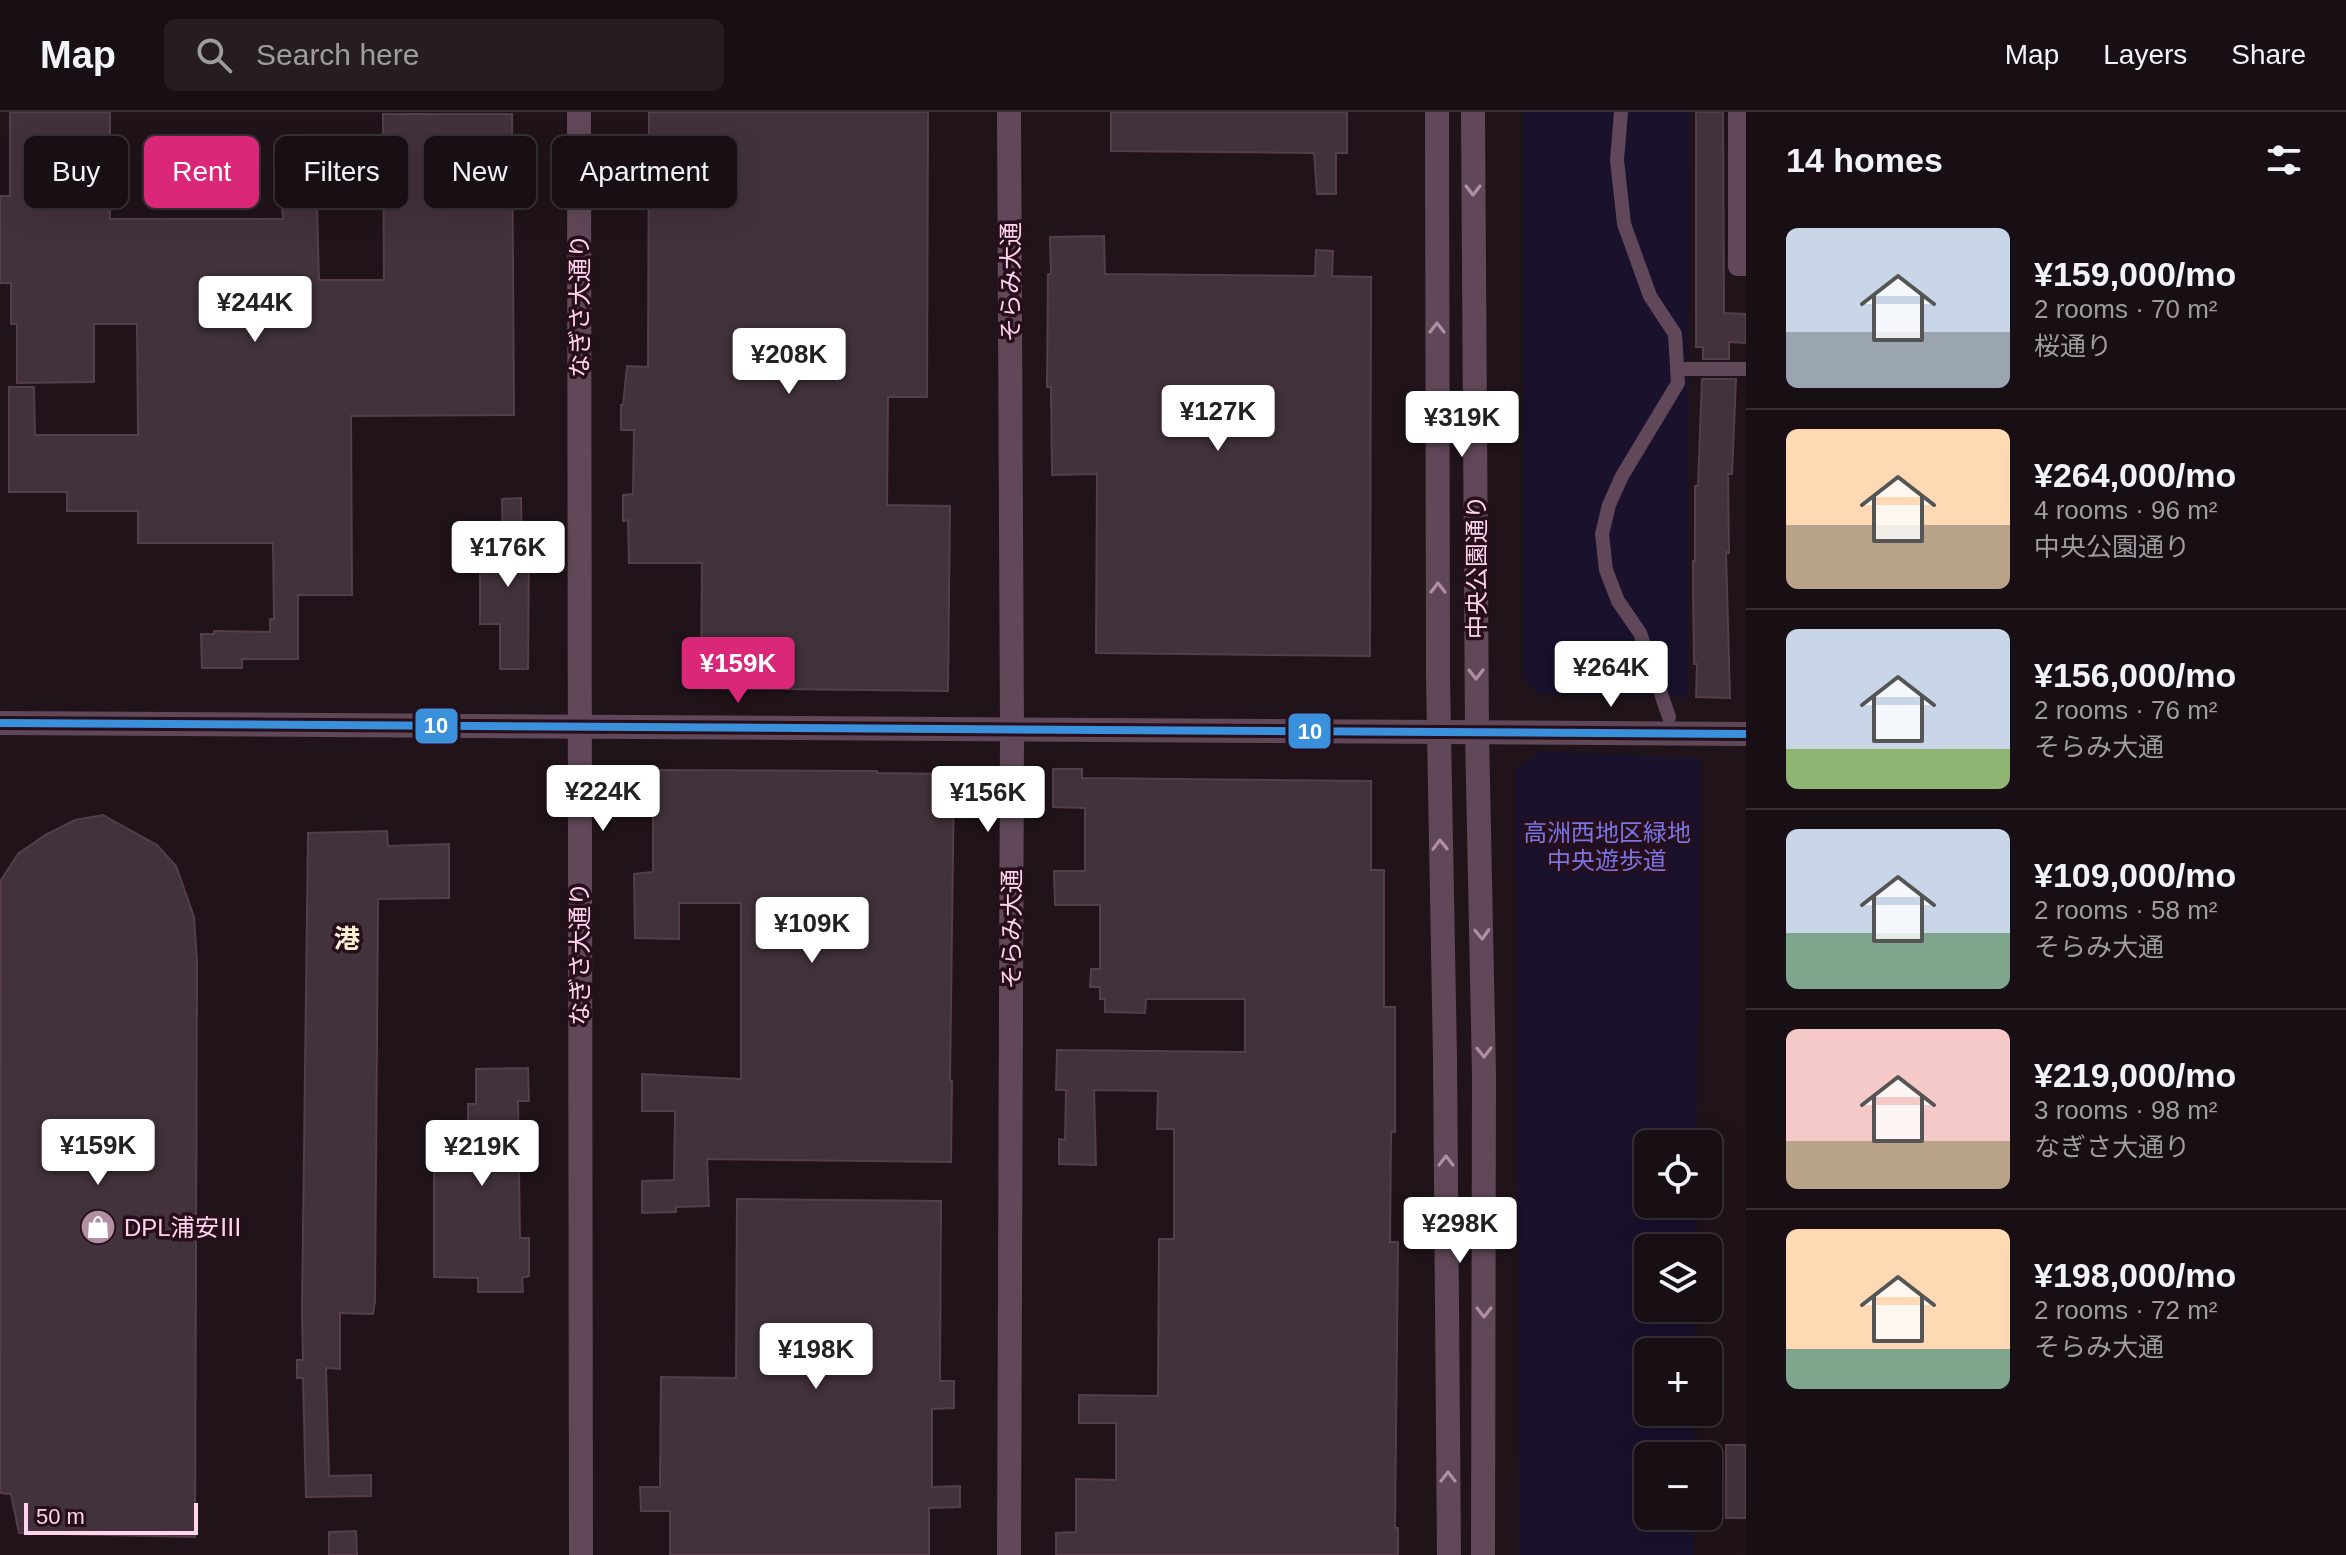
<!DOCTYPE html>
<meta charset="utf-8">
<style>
:root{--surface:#180f14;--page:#251d22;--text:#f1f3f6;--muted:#9f9ca0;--line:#362f34;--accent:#db2777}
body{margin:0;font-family:Helvetica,"Noto Sans JP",sans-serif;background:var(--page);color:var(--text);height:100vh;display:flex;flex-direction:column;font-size:30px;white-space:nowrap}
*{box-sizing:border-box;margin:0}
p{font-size:26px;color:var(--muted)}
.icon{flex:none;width:44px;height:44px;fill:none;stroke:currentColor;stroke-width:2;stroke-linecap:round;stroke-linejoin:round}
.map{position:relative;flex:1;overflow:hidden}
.panel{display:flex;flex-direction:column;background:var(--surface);width:600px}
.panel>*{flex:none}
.banner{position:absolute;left:24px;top:24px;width:760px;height:72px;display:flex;gap:16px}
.fabs{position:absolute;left:1634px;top:1018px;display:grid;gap:16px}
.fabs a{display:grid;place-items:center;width:88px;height:88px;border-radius:12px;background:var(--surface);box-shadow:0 8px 32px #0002,0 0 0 2px var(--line);font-size:40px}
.scale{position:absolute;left:24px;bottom:20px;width:174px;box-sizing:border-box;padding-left:8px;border:4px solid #ffd3ed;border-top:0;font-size:22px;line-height:28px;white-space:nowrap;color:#ffd3ed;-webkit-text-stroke:6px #260e1b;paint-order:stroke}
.price{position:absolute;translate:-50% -68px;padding:0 18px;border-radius:8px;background:#fff;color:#222;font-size:26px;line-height:52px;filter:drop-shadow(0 2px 4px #0008)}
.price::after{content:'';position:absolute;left:50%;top:48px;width:24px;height:18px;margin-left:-12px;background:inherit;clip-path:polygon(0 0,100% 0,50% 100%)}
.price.active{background:var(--accent);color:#fff}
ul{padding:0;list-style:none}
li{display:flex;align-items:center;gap:24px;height:200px;padding:0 40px}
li+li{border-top:2px solid var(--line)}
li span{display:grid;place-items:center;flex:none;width:224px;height:160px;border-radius:12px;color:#555}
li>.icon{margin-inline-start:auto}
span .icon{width:96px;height:96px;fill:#fffc;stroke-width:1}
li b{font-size:34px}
h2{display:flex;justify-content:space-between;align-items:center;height:96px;padding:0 40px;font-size:34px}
.chip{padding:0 28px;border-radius:12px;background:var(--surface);box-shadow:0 8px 32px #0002,0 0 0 2px var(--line);font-size:28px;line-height:72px}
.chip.active{background:var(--accent);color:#fff}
header{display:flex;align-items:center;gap:48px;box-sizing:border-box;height:112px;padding:0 40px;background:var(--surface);border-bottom:2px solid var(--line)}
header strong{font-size:38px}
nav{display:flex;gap:44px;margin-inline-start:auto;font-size:28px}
.search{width:560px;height:72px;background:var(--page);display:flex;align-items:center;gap:20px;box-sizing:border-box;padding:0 28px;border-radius:12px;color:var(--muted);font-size:30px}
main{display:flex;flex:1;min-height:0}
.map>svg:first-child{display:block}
.green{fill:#1a112d}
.building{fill:#42323b;stroke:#543e4a;stroke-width:2}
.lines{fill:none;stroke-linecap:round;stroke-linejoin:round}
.pedestrian{stroke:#614859;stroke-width:14}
.minor{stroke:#614859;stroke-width:18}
.tertiary{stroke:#614859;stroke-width:24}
.bus-1-casing{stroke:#260e1b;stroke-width:14}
.bus-1{stroke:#3a90db;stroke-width:8}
.oneway{stroke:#b08ea3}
.labels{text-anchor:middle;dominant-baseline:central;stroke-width:7;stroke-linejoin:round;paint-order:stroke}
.street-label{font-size:24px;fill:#ffd3ed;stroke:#260e1b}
.park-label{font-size:24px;fill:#7974e7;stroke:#260e1b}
.poi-label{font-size:24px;fill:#ffd3ed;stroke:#260e1b;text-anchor:start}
.neighbourhood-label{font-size:26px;font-weight:bold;fill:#fff1d5;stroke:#260e1b}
.line-badge{stroke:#260e1b;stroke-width:3}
.badge-label{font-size:22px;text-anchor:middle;font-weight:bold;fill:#fff}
</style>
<header>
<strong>Map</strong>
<div class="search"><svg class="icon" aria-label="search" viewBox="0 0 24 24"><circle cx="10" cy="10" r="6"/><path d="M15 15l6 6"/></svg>Search here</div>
<nav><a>Map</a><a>Layers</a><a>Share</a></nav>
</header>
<main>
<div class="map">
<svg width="1746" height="1443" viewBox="0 0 1746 1443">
<rect width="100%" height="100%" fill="#20141a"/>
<g class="green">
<polygon points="1523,0 1689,0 1688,585 1539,582 1523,567"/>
<polygon points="1540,639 1700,646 1697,1032 1648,1032 1648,1092 1697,1092 1696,1136 1648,1136 1648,1196 1696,1196 1696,1240 1648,1240 1648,1300 1695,1300 1695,1344 1648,1344 1648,1404 1694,1404 1694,1443 1520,1443 1516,658"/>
</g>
<g class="building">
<polygon points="10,0 110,0 110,107 283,107 282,94 317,95 319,168 384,168 383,2 512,2 514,303 351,304 352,483 298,483 298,547 242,547 242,556 202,556 201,522 214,522 214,519 270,520 270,507 274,507 273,431 138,431 138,399 67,399 67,380 9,380 9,275 34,275 35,323 138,323 137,212 94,212 94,270 17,271 17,212 11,212 11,171 0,171 0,84 10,84"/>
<polygon points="649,0 928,0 927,285 888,285 887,393 950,394 948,579 701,576 702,451 629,451 628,408 623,409 623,383 633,382 634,318 621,318 621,293 623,293 627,254 648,255"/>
<polygon points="1111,0 1347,0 1347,41 1336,41 1336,82 1317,82 1314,41 1111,39"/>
<polygon points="1696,0 1723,0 1724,201 1746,202 1746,231 1729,230 1729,247 1703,247 1703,235 1696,235"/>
<polygon points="1104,124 1105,162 1315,164 1316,138 1333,139 1332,164 1371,165 1370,544 1096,541 1097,362 1052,363 1051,275 1047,275 1048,162 1051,162 1050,125"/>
<polygon points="1702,267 1736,267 1732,362 1728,362 1729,441 1726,440 1730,586 1696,585 1697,552 1694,552 1693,477 1693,449 1695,449 1695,374 1698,374"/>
<polygon points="521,386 522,435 529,435 528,557 500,557 500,512 480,512 480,436 503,435 502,387"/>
<polygon points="1053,657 1082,657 1082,666 1371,669 1371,758 1384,758 1384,895 1395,895 1395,1020 1391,1020 1390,1130 1398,1130 1395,1416 1398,1416 1398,1443 1056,1443 1056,1421 1076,1420 1076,1367 1116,1368 1116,1311 1079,1311 1079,1283 1158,1284 1159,1127 1174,1127 1174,1017 1157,1017 1158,979 1094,978 1096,1053 1059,1052 1059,1027 1065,1028 1066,978 1056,978 1057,938 1245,940 1245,887 1146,887 1145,901 1105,900 1105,887 1100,887 1100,875 1090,875 1091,857 1100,857 1100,793 1055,793 1054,759 1085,759 1085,696 1053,695"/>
<polygon points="653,658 877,659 877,661 954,662 950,969 952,969 951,1050 707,1047 709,1094 676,1095 676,1100 642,1101 642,1069 674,1068 675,999 642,999 642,962 741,967 741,791 679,791 679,827 635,826 634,762 653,760"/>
<polygon points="103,703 157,733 176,754 194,805 197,849 195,1425 19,1421 11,1382 0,1381 1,768 18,742 45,723 75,708"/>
<polygon points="387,719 388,734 449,732 449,786 378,787 375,1189 373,1202 340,1201 340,1257 326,1256 329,1364 371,1363 371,1384 306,1385 303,1266 297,1266 297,1248 303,1248 302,1200 308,721"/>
<polygon points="528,956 529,989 518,989 520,1126 529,1126 529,1164 522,1166 523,1180 478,1180 478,1166 434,1165 434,1014 468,1011 468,992 476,992 476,957"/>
<polygon points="737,1087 941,1089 940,1269 954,1269 954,1296 932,1297 932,1375 960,1374 960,1395 929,1396 929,1443 670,1443 670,1399 641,1399 640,1375 660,1375 661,1265 736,1266"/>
<rect x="1726" y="1333" width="20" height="73"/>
<polygon points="356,1419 357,1443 329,1443 329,1420"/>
</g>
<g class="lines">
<g class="pedestrian">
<polyline points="1621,0 1617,48 1624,112 1650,184 1675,222 1678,271 1622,364 1609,393 1602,422 1606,458 1618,489 1640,521 1669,605"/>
<polyline points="1677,257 1746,257"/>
</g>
<polyline class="minor" points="1737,0 1737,155 1746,155"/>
<g class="tertiary">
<polyline points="579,0 581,1443"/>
<polyline points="1437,0 1438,565 1445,946 1449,1443"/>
<polyline points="1473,0 1477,621 1484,962 1483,1443"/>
<polyline points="0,611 1746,622"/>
<polyline points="1009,1443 1012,619 1009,0"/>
</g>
<defs>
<polyline id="bus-1" points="0,611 1746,622"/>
</defs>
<use href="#bus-1" class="bus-1-casing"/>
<use href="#bus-1" class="bus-1"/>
</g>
<defs><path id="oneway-chevron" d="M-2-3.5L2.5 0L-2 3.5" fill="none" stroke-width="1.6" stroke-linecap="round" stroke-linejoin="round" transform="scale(2)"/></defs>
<g class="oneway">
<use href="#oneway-chevron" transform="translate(1473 78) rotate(90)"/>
<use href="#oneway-chevron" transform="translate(1437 216) rotate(-90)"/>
<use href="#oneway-chevron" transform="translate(1438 476) rotate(-90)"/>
<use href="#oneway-chevron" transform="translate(1476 562) rotate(90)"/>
<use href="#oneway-chevron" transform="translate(1440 733) rotate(-91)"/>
<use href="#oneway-chevron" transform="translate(1482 822) rotate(88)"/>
<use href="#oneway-chevron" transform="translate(1484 940) rotate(89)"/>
<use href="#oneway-chevron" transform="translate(1446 1049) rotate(-90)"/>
<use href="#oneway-chevron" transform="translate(1484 1200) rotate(90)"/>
<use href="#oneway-chevron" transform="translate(1448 1365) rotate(-90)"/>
</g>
<defs>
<symbol id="shop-disc" viewBox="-11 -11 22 22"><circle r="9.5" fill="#b190a3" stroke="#260e1b"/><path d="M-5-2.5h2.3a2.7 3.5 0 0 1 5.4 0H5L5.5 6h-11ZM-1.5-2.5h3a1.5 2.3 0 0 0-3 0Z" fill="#fff"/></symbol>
</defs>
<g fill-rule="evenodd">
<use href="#shop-disc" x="78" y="1095" width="40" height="40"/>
</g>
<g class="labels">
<g class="street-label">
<text transform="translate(1010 170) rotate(-90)">そらみ大通</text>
<text transform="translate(579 194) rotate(-90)">なぎさ大通り</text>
<text transform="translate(1476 455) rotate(-90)">中央公園通り</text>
<text transform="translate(1011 817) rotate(-90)">そらみ大通</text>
<text transform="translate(579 842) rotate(-90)">なぎさ大通り</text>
</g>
<g class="park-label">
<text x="1607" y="720">高洲西地区緑地<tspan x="1607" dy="28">中央遊歩道</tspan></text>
</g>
<g class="poi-label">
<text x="124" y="1115">DPL浦安Ⅲ</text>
</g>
<g class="neighbourhood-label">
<text x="347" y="827">港</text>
</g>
</g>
<g class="line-badge">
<rect x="414" y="595" width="45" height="38" rx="8" fill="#3a90db"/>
<rect x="1287" y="600" width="45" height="38" rx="8" fill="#3a90db"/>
</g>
<g class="badge-label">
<text x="436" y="621">10</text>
<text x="1310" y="627">10</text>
</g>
</svg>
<div class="fabs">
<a><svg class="icon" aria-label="locate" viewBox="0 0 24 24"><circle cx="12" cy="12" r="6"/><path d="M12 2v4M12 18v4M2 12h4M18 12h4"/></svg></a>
<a><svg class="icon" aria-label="layers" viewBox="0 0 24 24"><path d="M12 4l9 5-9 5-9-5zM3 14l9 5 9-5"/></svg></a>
<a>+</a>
<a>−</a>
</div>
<div class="scale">50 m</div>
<b class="price" style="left:255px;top:232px">¥244K</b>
<b class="price" style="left:789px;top:284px">¥208K</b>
<b class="price" style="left:1218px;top:341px">¥127K</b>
<b class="price" style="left:1462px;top:347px">¥319K</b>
<b class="price" style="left:508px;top:477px">¥176K</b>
<b class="price active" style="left:738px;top:593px">¥159K</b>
<b class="price" style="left:1611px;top:597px">¥264K</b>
<b class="price" style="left:603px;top:721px">¥224K</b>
<b class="price" style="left:988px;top:722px">¥156K</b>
<b class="price" style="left:812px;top:853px">¥109K</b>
<b class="price" style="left:98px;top:1075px">¥159K</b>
<b class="price" style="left:482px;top:1076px">¥219K</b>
<b class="price" style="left:1460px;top:1153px">¥298K</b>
<b class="price" style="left:816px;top:1279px">¥198K</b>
<div class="banner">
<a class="chip">Buy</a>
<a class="chip active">Rent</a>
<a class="chip">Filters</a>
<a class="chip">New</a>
<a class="chip">Apartment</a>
</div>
</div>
<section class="panel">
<h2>14 homes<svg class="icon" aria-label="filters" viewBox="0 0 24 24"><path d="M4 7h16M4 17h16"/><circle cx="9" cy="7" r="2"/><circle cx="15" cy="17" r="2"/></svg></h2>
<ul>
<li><span style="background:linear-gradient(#c9d6e8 65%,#9aa5b1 0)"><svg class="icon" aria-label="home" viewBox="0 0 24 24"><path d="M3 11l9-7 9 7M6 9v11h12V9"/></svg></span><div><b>¥159,000/mo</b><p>2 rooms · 70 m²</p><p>桜通り</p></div></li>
<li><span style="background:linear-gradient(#ffd9b3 60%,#b9a48a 0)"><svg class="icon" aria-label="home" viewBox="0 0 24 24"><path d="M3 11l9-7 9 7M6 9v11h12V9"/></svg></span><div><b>¥264,000/mo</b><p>4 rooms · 96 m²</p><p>中央公園通り</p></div></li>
<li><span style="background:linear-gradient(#c9d6e8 75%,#8fb573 0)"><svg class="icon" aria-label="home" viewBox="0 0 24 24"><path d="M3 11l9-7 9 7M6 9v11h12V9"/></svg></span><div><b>¥156,000/mo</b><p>2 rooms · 76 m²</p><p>そらみ大通</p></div></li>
<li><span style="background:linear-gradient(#c9d6e8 65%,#7fa58c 0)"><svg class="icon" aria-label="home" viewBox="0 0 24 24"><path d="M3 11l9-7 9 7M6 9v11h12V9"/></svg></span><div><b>¥109,000/mo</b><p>2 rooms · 58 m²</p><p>そらみ大通</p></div></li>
<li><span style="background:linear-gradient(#f6c9c9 70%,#b9a48a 0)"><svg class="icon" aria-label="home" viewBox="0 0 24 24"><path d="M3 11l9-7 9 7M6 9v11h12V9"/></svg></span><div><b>¥219,000/mo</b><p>3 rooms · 98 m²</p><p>なぎさ大通り</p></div></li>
<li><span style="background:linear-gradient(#ffd9b3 75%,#7fa58c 0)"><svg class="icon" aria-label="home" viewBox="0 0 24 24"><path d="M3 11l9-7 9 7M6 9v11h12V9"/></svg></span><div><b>¥198,000/mo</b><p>2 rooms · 72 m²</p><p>そらみ大通</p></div></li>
</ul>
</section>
</main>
